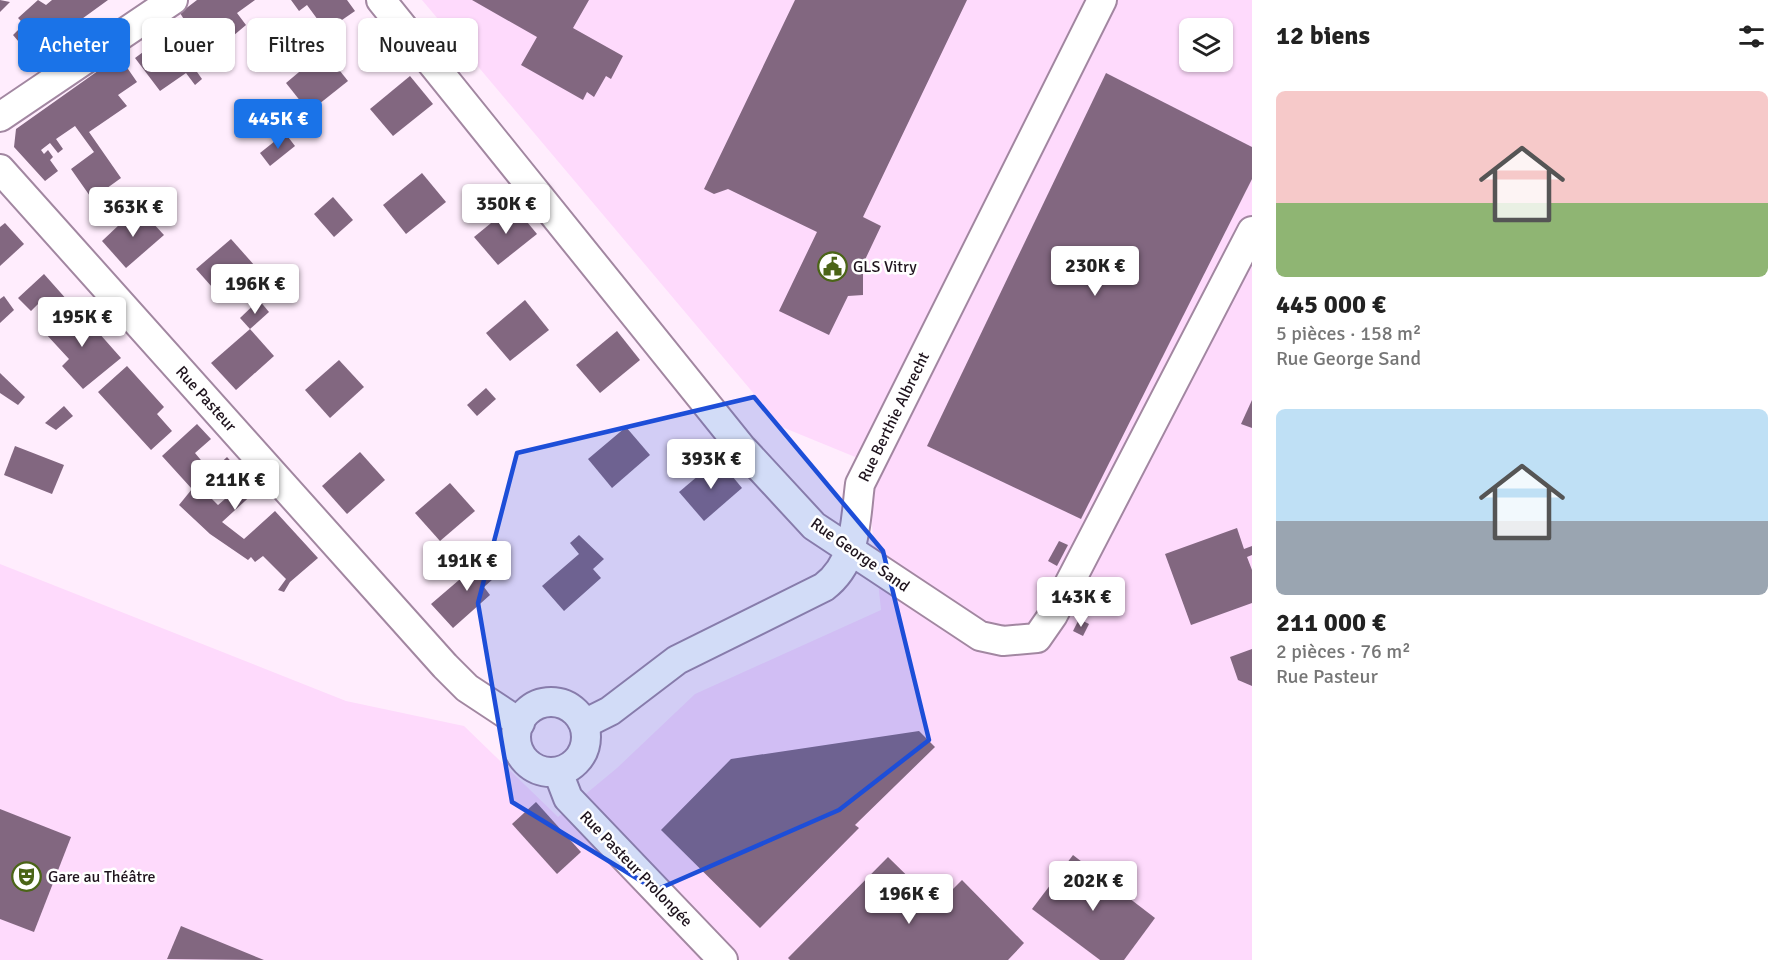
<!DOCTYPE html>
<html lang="fr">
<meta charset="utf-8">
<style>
:root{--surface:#fff;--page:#f6f6f6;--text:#222;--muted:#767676;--accent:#1a73e8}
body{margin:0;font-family:Signika,sans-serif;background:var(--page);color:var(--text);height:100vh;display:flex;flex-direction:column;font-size:22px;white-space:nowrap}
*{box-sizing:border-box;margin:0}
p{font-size:20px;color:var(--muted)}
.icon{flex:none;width:33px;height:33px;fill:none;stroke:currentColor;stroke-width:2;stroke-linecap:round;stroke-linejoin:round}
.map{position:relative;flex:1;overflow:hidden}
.details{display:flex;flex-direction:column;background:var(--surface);width:540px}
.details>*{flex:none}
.guide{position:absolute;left:18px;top:18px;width:570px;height:54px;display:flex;gap:12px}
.controls{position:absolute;left:1179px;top:18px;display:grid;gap:12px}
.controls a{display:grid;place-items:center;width:54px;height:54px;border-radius:9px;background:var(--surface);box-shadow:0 2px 4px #0004;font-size:30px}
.price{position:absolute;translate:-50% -51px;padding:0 14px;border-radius:6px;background:#fff;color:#222;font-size:20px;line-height:39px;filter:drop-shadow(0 2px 3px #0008)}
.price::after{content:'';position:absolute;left:50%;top:36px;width:18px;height:14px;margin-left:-9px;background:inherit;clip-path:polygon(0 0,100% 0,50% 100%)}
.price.active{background:var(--accent);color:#fff}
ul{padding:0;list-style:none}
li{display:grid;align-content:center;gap:12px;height:318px;padding:0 24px}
li span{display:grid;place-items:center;height:186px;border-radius:9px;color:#555}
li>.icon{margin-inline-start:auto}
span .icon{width:108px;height:108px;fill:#fffc;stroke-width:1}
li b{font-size:26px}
h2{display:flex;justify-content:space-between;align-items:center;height:72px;padding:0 24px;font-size:26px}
.tag{padding:0 21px;border-radius:9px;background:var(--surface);box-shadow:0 2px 4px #0004;font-size:21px;line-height:54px}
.tag.active{background:var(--accent);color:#fff}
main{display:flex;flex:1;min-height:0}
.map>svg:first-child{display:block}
.built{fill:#fedafc;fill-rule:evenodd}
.building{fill:#826780}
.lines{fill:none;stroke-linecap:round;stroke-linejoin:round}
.minor-casing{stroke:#a287a1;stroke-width:32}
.minor{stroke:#fff;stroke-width:28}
.marked{fill:#1d4ed8;fill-opacity:0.2;stroke:#1d4ed8;stroke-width:4.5;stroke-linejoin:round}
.labels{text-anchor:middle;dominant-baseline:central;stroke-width:5;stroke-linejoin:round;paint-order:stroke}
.poi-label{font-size:16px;fill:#1f141e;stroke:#fff;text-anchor:start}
.street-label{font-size:16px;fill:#1f141e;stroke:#fff}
</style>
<main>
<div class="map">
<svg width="1252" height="960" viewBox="0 0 1252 960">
<rect width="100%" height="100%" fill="#ffedfd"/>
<path class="built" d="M422,0H1252V960H0V564L346,701L464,726L558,817L617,768L695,694L881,610L865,461L782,427ZM1190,28H1222V62H1190Z"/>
<g class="building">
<polygon points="0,0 10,2 0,12"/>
<polygon points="38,0 46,5 52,0 108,0 68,29 64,25 30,55 13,35 24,24 18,18"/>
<polygon points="197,0 255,0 237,13 246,25 201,63 196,58 190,62 202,79 195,85 186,73 160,91 135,58 185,21 180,13"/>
<polygon points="291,0 347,0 355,11 326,31 307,5 299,11"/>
<polygon points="472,0 589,0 573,28 623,56 611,79 606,76 594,97 587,92 583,100 521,65 537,37"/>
<polygon points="795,0 967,0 863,217 881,226 863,264 863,295 848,296 829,335 779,311 817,232 728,189 714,194 704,189"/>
<polygon points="324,51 348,81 309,112 286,83"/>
<polygon points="119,56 137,82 118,95 127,106 89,132 121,178 92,199 71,169 94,152 75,126 56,139 63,149 58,153 50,143 41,150 44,154 48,150 53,157 50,160 58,171 45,181 14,147 16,129"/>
<polygon points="1106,73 1252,147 1252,179 1081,519 927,446"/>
<polygon points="410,76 433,104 393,136 370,109"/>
<polygon points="285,133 295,146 270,166 260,153"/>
<polygon points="422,173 446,202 406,234 383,205"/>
<polygon points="333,197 353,220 334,237 314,214"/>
<polygon points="513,205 537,234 498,265 474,237"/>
<polygon points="138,207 164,235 126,268 102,241"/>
<polygon points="5,223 24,244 0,266 0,227"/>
<polygon points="231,239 255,266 220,296 196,269"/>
<polygon points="44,274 68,301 53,314 41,301 31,311 18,298"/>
<polygon points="4,296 14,310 0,323 0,299"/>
<polygon points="259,300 269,312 250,329 240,318"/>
<polygon points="525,300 549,330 510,361 486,333"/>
<polygon points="75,306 121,358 83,389 62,366 69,359 45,333"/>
<polygon points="250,329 274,356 236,390 211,363"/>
<polygon points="617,331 640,360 600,393 576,365"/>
<polygon points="339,360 364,387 330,418 305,390"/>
<polygon points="127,366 164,407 157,414 172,431 151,450 98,392"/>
<polygon points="0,373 25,397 18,405 0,393"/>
<polygon points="486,388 496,399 477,416 467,405"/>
<polygon points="1252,400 1252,428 1241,424"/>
<polygon points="64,406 73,416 56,430 45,423"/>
<polygon points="197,424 211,439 195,453 211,472 227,457 237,468 208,495 218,505 247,480 257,490 222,522 244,539 275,511 318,558 290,582 284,592 278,590 286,579 263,556 255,562 251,557 248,560 210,534 179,505 192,489 162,456"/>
<polygon points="626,427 650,455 612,488 588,459"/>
<polygon points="15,446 64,465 52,494 4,475"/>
<polygon points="360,452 385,480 347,514 322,486"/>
<polygon points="718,459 742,488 704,521 679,492"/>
<polygon points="450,483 475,511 440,541 415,513"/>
<polygon points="1237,528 1244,549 1252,546 1252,555 1247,557 1252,570 1252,603 1191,625 1165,554"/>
<polygon points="579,535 604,559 593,569 601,578 564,611 542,586 579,554 570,543"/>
<polygon points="1059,541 1068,545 1057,566 1048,561"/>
<polygon points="486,553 502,571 484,587 490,595 453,628 431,604 480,562 478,560"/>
<polygon points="1079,619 1089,624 1083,636 1073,631"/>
<polygon points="1252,649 1252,686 1238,680 1230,657"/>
<polygon points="919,731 935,747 855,825 859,828 760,928 661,830 731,759"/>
<polygon points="536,802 581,852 557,874 512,824"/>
<polygon points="0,809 71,837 34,932 0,919"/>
<polygon points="1073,855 1155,918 1124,960 1100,960 1032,909"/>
<polygon points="888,857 937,905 962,880 1024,943 1008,960 790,960 788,958"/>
<polygon points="181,926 264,960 167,959"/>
</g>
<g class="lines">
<defs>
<g id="minor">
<polyline points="381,0 741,447 814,526 980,636 1003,641 1037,638 1053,615 1252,231"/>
<polyline points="0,117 173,0"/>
<polyline points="0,169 445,666 467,688 520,723"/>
<circle cx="551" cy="737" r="35"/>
<path d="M584,724L610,711L677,660L824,587C857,562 855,522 860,484L1102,0"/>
<polyline points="558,772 568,798 723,960"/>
</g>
</defs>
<use href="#minor" class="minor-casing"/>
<use href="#minor" class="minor"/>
</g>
<path class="marked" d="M754,397L883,551L929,740L839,810L656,890L512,802L478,603L517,453Z"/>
<defs>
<symbol id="civic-ring" viewBox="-11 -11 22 22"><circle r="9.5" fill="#fff" stroke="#4b6517" stroke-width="1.5"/><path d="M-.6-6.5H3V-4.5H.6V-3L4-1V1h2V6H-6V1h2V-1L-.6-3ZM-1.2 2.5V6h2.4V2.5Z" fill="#4b6517"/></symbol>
<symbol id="theatre-ring" viewBox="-11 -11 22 22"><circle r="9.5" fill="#fff" stroke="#4b6517" stroke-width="1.5"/><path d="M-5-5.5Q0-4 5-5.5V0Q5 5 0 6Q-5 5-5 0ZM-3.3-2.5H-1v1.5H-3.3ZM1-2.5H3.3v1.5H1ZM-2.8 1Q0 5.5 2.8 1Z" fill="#4b6517"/></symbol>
</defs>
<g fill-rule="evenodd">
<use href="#civic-ring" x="816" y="250" width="33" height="33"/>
<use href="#theatre-ring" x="10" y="860" width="33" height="33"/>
</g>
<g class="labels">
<g class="poi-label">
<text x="853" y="267">GLS Vitry</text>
<text x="48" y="877">Gare au Théâtre</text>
</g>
<g class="street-label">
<text transform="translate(206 399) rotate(48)">Rue Pasteur</text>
<text transform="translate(894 417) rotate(-64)">Rue Berthie Albrecht</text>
<text transform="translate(860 555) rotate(35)">Rue George Sand</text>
<text transform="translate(636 869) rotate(46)">Rue Pasteur Prolongée</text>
</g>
</g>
</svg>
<div class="controls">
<a><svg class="icon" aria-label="layers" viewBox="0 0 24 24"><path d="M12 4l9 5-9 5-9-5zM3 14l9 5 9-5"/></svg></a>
</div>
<b class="price active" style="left:278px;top:150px">445K €</b>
<b class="price" style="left:506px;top:235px">350K €</b>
<b class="price" style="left:133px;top:238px">363K €</b>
<b class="price" style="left:1095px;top:297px">230K €</b>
<b class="price" style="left:255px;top:315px">196K €</b>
<b class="price" style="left:82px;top:348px">195K €</b>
<b class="price" style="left:711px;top:490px">393K €</b>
<b class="price" style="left:235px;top:511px">211K €</b>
<b class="price" style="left:467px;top:592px">191K €</b>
<b class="price" style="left:1081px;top:628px">143K €</b>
<b class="price" style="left:1093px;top:912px">202K €</b>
<b class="price" style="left:909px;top:925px">196K €</b>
<div class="guide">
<a class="tag active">Acheter</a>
<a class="tag">Louer</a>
<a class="tag">Filtres</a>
<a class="tag">Nouveau</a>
</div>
</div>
<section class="details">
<h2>12 biens<svg class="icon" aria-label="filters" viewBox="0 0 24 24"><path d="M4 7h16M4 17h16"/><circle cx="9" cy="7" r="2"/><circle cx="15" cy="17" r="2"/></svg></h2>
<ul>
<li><span style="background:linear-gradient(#f6c9c9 60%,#8fb573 0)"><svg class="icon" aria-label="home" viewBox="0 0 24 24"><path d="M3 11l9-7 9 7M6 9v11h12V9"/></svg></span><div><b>445 000 €</b><p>5 pièces · 158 m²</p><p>Rue George Sand</p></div></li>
<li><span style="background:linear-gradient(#bfe0f5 60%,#9aa5b1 0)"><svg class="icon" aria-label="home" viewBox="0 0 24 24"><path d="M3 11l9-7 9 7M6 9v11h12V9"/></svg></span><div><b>211 000 €</b><p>2 pièces · 76 m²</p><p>Rue Pasteur</p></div></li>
</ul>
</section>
</main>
